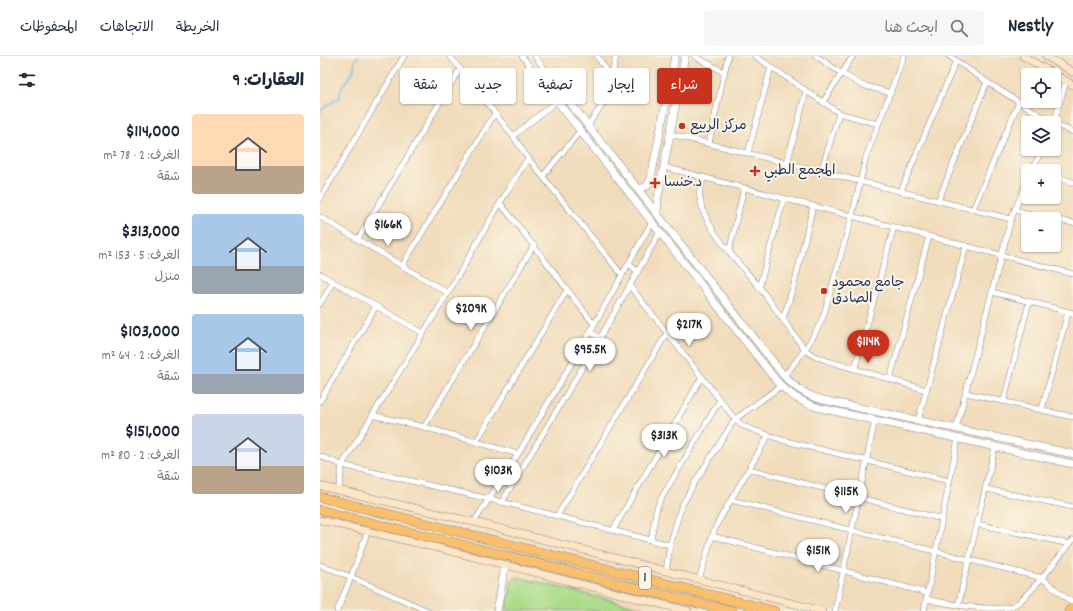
<!DOCTYPE html>
<html lang="ar">
<meta charset="utf-8">
<style>
:root{--surface:#fff;--page:#f6f6f7;--text:#1f2937;--muted:#747a83;--line:#e0e1e3;--accent:#c8321e}
body{margin:0;font-family:Dekko,"Playpen Sans Arabic",sans-serif;background:var(--page);color:var(--text);direction:rtl;height:100vh;display:flex;flex-direction:column;font-size:15px;white-space:nowrap}
*{box-sizing:border-box;margin:0}
p{font-size:13px;color:var(--muted)}
.icon{flex:none;width:22px;height:22px;fill:none;stroke:currentColor;stroke-width:2;stroke-linecap:round;stroke-linejoin:round}
.map{position:relative;flex:1;overflow:hidden;direction:ltr}
.sheet{display:flex;flex-direction:column;background:var(--surface);width:320px}
.sheet>*{flex:none}
.guide{position:absolute;left:12px;top:12px;width:380px;height:36px;direction:rtl;display:flex;gap:8px}
.tools{position:absolute;left:701px;top:12px;display:grid;gap:8px}
.tools a{display:grid;place-items:center;width:40px;height:40px;border-radius:4px;background:var(--surface);box-shadow:0 1px 3px #0004;font-size:20px}
.price{position:absolute;translate:-50% -34px;padding:0 9px;border-radius:14px;background:#fff;color:#222;font-size:13px;line-height:26px;filter:drop-shadow(0 1px 2px #0008)}
.price::after{content:'';position:absolute;left:50%;top:24px;width:12px;height:9px;margin-left:-6px;background:inherit;clip-path:polygon(0 0,100% 0,50% 100%)}
.price.on{background:var(--accent);color:#fff}
ul{padding:0;list-style:none}
li{display:flex;align-items:center;gap:12px;height:100px;padding:0 16px}
li span{display:grid;place-items:center;flex:none;width:112px;height:80px;border-radius:4px;color:#555}
li>.icon{margin-inline-start:auto}
span .icon{width:48px;height:48px;fill:#fffc;stroke-width:1}
li b{font-size:17px}
h2{display:flex;justify-content:space-between;align-items:center;height:48px;padding:0 16px;font-size:17px}
.pill{padding:0 14px;border-radius:4px;background:var(--surface);box-shadow:0 1px 3px #0004;font-size:14px;line-height:36px}
.pill.on{background:var(--accent);color:#fff}
header{display:flex;align-items:center;gap:24px;box-sizing:border-box;height:56px;padding:0 20px;background:var(--surface);border-bottom:1px solid var(--line)}
header strong{font-size:19px}
nav{display:flex;gap:22px;margin-inline-start:auto;font-size:14px}
.search{width:280px;height:36px;background:var(--page);display:flex;align-items:center;gap:10px;box-sizing:border-box;padding:0 14px;border-radius:4px;color:var(--muted);font-size:15px}
main{display:flex;flex:1;min-height:0}
.map>svg:first-child{display:block}
.green{fill:#abdc8a;stroke:#638674}
.lines{fill:none;stroke-linecap:round;stroke-linejoin:round}
.stream{stroke:#64b3de;stroke-width:1.5}
.minor-casing{stroke:#86868c;stroke-width:6}
.tertiary-casing{stroke:#86868c;stroke-width:8}
.secondary-casing{stroke:#86868c;stroke-width:8}
.trunk-casing{stroke:#86868c;stroke-width:10}
.minor{stroke:#fff;stroke-width:5}
.tertiary{stroke:#fff;stroke-width:7}
.secondary{stroke:#fde5c5;stroke-width:7}
.trunk{stroke:#f9bf6d;stroke-width:9}
.poi-dot{fill:#c8321e;stroke:#fcf5e5;stroke-width:1.5}
.labels{text-anchor:middle;dominant-baseline:central;stroke-width:4;stroke-linejoin:round;paint-order:stroke}
.shield{fill:#fcf5e5;stroke:#5e6a86;stroke-width:1}
.shield-label{font-size:13px;font-weight:bold;fill:#1b2f5e}
.poi-label{font-size:14px;fill:#1b2f5e;stroke:#fcf5e5;text-anchor:start}
</style>
<header>
<strong>Nestly</strong>
<div class="search"><svg class="icon" aria-label="search" viewBox="0 0 24 24"><circle cx="10" cy="10" r="6"/><path d="M15 15l6 6"/></svg>ابحث هنا</div>
<nav><a>الخريطة</a><a>الاتجاهات</a><a>المحفوظات</a></nav>
</header>
<main>
<div class="map">
<svg width="753" height="555" viewBox="0 0 753 555">
<rect width="100%" height="100%" fill="#fcf5e5"/>
<filter id="ink" filterUnits="userSpaceOnUse"><feTurbulence type="fractalNoise" baseFrequency=".025" numOctaves="2"/><feDisplacementMap in="SourceGraphic" scale="8" xChannelSelector="R" yChannelSelector="G"/><feConvolveMatrix kernelMatrix="1 2 1 2 8 2 1 2 1" color-interpolation-filters="sRGB"/></filter>
<filter id="wash" filterUnits="userSpaceOnUse"><feTurbulence type="fractalNoise" baseFrequency=".012" numOctaves="4" result="noise"/><feDisplacementMap in="SourceGraphic" scale="16" xChannelSelector="R" yChannelSelector="G"/><feGaussianBlur stdDeviation="0.9" result="paint"/><feColorMatrix in="noise" values="0 0 0 0 0 0 0 0 0 0 0 0 0 0 0 0 0 1.4 0 .05"/><feComposite in="paint" operator="in"/></filter>
<g filter="url(#wash)">
<rect width="100%" height="100%" fill="#f0dcbb"/>
<polygon class="green" points="197,521 335,555 186,555 192,525"/>
<g class="lines">
<path class="stream" d="M0,56C6,49 13,46 20,41L21,32L33,16L35,4L39,0"/>
</g>
</g>
<g filter="url(#ink)">
<g class="lines">
<defs>
<g id="minor">
<polyline points="130,0 193,80 208,102 302,219"/>
<polyline points="215,0 244,39"/>
<polyline points="277,0 291,21"/>
<polyline points="374,0 404,16"/>
<polyline points="435,0 519,57 558,68"/>
<polyline points="496,0 521,17 542,29 571,37"/>
<polyline points="629,0 667,26 733,67"/>
<polyline points="503,46 533,0"/>
<polyline points="734,67 746,25"/>
<polyline points="734,68 753,76"/>
<polyline points="268,69 283,48 289,34 296,0"/>
<polyline points="350,78 691,163"/>
<polyline points="193,80 237,45 202,0"/>
<polyline points="389,87 408,0"/>
<polyline points="428,97 451,11"/>
<polyline points="467,107 486,36"/>
<polyline points="344,111 753,218"/>
<polyline points="712,115 722,93"/>
<polyline points="501,116 519,57"/>
<polyline points="223,120 261,74"/>
<polyline points="734,120 753,126"/>
<path d="M384,121C379,134 378,137 382,151C389,177 422,210 440,232C455,252 470,273 485,294L494,300L508,305L606,334"/>
<polyline points="581,135 636,5"/>
<polyline points="0,143 84,0"/>
<polyline points="618,145 667,26"/>
<path d="M180,147C212,186 242,228 274,268"/>
<polyline points="653,153 699,46"/>
<polyline points="694,154 734,163"/>
<polyline points="0,161 128,237"/>
<polyline points="734,163 753,167"/>
<polyline points="38,183 140,13"/>
<polyline points="409,196 424,132"/>
<polyline points="309,208 318,216"/>
<polyline points="82,210 175,57"/>
<polyline points="0,218 103,277"/>
<polyline points="310,230 415,363 423,370 462,384 629,425"/>
<polyline points="439,232 464,142"/>
<polyline points="672,236 753,257"/>
<polyline points="0,248 13,226"/>
<polyline points="463,263 475,225 493,150"/>
<polyline points="270,276 280,282"/>
<polyline points="535,312 574,171"/>
<path d="M464,320C480,301 495,282 504,258L532,160L546,101L584,0"/>
<polyline points="570,323 609,180"/>
<polyline points="646,337 753,361"/>
<polyline points="684,344 709,246"/>
<polyline points="0,345 56,250"/>
<polyline points="722,353 748,256"/>
<polyline points="52,359 104,371 198,398"/>
<polyline points="598,365 646,190"/>
<polyline points="104,371 214,189"/>
<polyline points="636,373 691,163 708,123"/>
<polyline points="156,386 247,234"/>
<polyline points="0,400 22,409 182,446 350,489"/>
<polyline points="429,413 622,463"/>
<polyline points="666,433 753,451"/>
<polyline points="19,434 22,409 128,237 180,147 208,102"/>
<polyline points="411,444 722,522 751,546 753,544"/>
<polyline points="182,446 280,282 340,176"/>
<polyline points="237,460 347,277"/>
<polyline points="154,466 198,398 270,276 332,166"/>
<polyline points="657,468 750,488"/>
<polyline points="293,474 382,321"/>
<polyline points="392,480 607,537"/>
<polyline points="331,484 336,456 339,446 400,344"/>
<polyline points="0,509 31,521 108,555"/>
<polyline points="346,515 350,489 361,451 375,426 415,363 461,330"/>
<polyline points="379,524 392,480 398,466 448,380"/>
<path d="M606,543C629,548 668,555 691,551C704,547 742,497 753,484"/>
<polyline points="638,550 675,391"/>
<polyline points="17,555 31,521 48,474"/>
<polyline points="515,555 555,364"/>
<polyline points="604,555 638,382"/>
</g>
<g id="tertiary">
<polyline points="317,132 322,132 327,130 331,122 355,0"/>
<polyline points="337,157 338,141 365,0"/>
<path d="M753,398L503,344C487,340 475,332 464,320L244,39L237,45L455,323C467,338 482,347 500,352L753,408"/>
<polyline points="177,555 185,510"/>
</g>
<g id="secondary">
<polyline points="703,0 753,29"/>
<polyline points="726,0 753,16"/>
<polyline points="0,430 154,466 502,555"/>
<polyline points="0,464 118,492 368,555"/>
</g>
<g id="trunk">
<polyline points="0,441 454,555"/>
<path d="M0,454C49,467 98,478 147,490C235,511 323,535 412,555"/>
<polyline points="749,555 753,552"/>
</g>
</defs>
<use href="#minor" class="minor-casing"/>
<use href="#tertiary" class="tertiary-casing"/>
<use href="#secondary" class="secondary-casing"/>
<use href="#trunk" class="trunk-casing"/>
<use href="#minor" class="minor"/>
<use href="#tertiary" class="tertiary"/>
<use href="#secondary" class="secondary"/>
<use href="#trunk" class="trunk"/>
</g>
</g>
<g class="poi-dot">
<circle cx="362" cy="70" r="4"/>
<path d="M433 109h4v4h4v4h-4v4h-4v-4h-4v-4h4z"/>
<path d="M333 121h4v4h4v4h-4v4h-4v-4h-4v-4h4z"/>
<circle cx="504" cy="235" r="4"/>
</g>
<g class="labels">
<rect class="shield" x="319" y="511" width="12" height="22" rx="3"/>
<g class="shield-label">
<text x="325" y="522">1</text>
</g>
<g class="poi-label">
<text x="370" y="70">مركز الربيع</text>
<text x="444" y="115">المجمع الطبي</text>
<text x="344" y="127">د.خنسا</text>
<text x="512" y="227">جامع محمود<tspan x="512" dy="16">الصادق</tspan></text>
</g>
</g>
</svg>
<div class="tools">
<a><svg class="icon" aria-label="locate" viewBox="0 0 24 24"><circle cx="12" cy="12" r="6"/><path d="M12 2v4M12 18v4M2 12h4M18 12h4"/></svg></a>
<a><svg class="icon" aria-label="layers" viewBox="0 0 24 24"><path d="M12 4l9 5-9 5-9-5zM3 14l9 5 9-5"/></svg></a>
<a>+</a>
<a>−</a>
</div>
<b class="price" style="left:68px;top:191px">$166K</b>
<b class="price" style="left:151px;top:275px">$209K</b>
<b class="price" style="left:369px;top:291px">$217K</b>
<b class="price on" style="left:548px;top:308px">$114K</b>
<b class="price" style="left:270px;top:316px">$95.5K</b>
<b class="price" style="left:344px;top:402px">$313K</b>
<b class="price" style="left:178px;top:437px">$103K</b>
<b class="price" style="left:526px;top:458px">$115K</b>
<b class="price" style="left:498px;top:517px">$151K</b>
<div class="guide">
<a class="pill on">شراء</a>
<a class="pill">إيجار</a>
<a class="pill">تصفية</a>
<a class="pill">جديد</a>
<a class="pill">شقة</a>
</div>
</div>
<section class="sheet">
<h2>العقارات: 9<svg class="icon" aria-label="filters" viewBox="0 0 24 24"><path d="M4 7h16M4 17h16"/><circle cx="9" cy="7" r="2"/><circle cx="15" cy="17" r="2"/></svg></h2>
<ul>
<li><span style="background:linear-gradient(#ffd9b3 65%,#b9a48a 0)"><svg class="icon" aria-label="home" viewBox="0 0 24 24"><path d="M3 11l9-7 9 7M6 9v11h12V9"/></svg></span><div><b>$114,000</b><p>الغرف: 2 · 78 m²</p><p>شقة</p></div></li>
<li><span style="background:linear-gradient(#a9c7e8 65%,#9aa5b1 0)"><svg class="icon" aria-label="home" viewBox="0 0 24 24"><path d="M3 11l9-7 9 7M6 9v11h12V9"/></svg></span><div><b>$313,000</b><p>الغرف: 5 · 153 m²</p><p>منزل</p></div></li>
<li><span style="background:linear-gradient(#a9c7e8 75%,#9aa5b1 0)"><svg class="icon" aria-label="home" viewBox="0 0 24 24"><path d="M3 11l9-7 9 7M6 9v11h12V9"/></svg></span><div><b>$103,000</b><p>الغرف: 2 · 64 m²</p><p>شقة</p></div></li>
<li><span style="background:linear-gradient(#c9d6e8 65%,#b9a48a 0)"><svg class="icon" aria-label="home" viewBox="0 0 24 24"><path d="M3 11l9-7 9 7M6 9v11h12V9"/></svg></span><div><b>$151,000</b><p>الغرف: 2 · 80 m²</p><p>شقة</p></div></li>
</ul>
</section>
</main>
